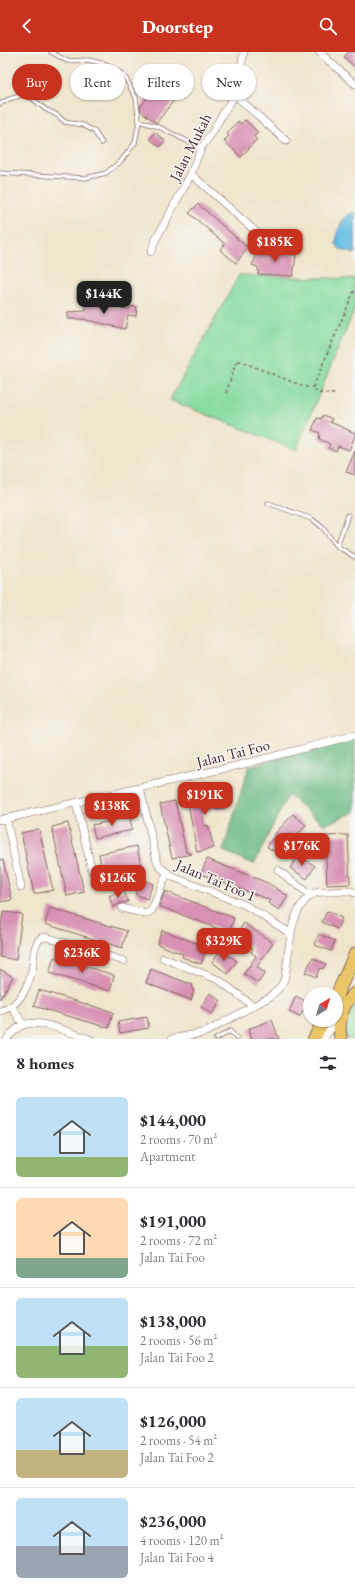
<!DOCTYPE html>
<meta charset="utf-8">
<style>
:root{--surface:#fff;--page:#f2f2f3;--text:#2b2b33;--muted:#7c7c81;--line:#e1e1e2;--accent:#c8321e}
body{margin:0;font-family:"EB Garamond",serif;background:var(--page);color:var(--text);height:100vh;display:flex;flex-direction:column;font-size:15px;white-space:nowrap}
*{box-sizing:border-box;margin:0}
p{font-size:13px;color:var(--muted)}
.icon{flex:none;width:22px;height:22px;fill:none;stroke:currentColor;stroke-width:2;stroke-linecap:round;stroke-linejoin:round}
.map{position:relative;height:987px;overflow:hidden}
.sheet{display:flex;flex-direction:column;background:var(--surface);flex:1}
.sheet>*{flex:none}
.banner{position:absolute;left:12px;top:12px;width:331px;height:36px;display:flex;gap:8px}
.needle{width:26px;rotate:38deg}
.buttons{position:absolute;left:303px;top:935px;display:grid;gap:8px}
.buttons a{display:grid;place-items:center;width:40px;height:40px;border-radius:50%;background:var(--surface);box-shadow:0 1px 3px #0004;font-size:20px}
.price{position:absolute;translate:-50% -34px;padding:0 9px;border-radius:8px;background:var(--accent);color:#fff;font-size:13px;line-height:26px;filter:drop-shadow(0 1px 2px #0008)}
.price::after{content:'';position:absolute;left:50%;top:24px;width:12px;height:9px;margin-left:-6px;background:inherit;clip-path:polygon(0 0,100% 0,50% 100%)}
.price.selected{background:#222;color:#fff}
ul{padding:0;list-style:none}
li{display:flex;align-items:center;gap:12px;height:100px;padding:0 16px}
li+li{border-top:1px solid var(--line)}
li span{display:grid;place-items:center;flex:none;width:112px;height:80px;border-radius:6px;color:#555}
li>.icon{margin-inline-start:auto}
span .icon{width:48px;height:48px;fill:#fffc;stroke-width:1}
li b{font-size:17px}
h2{display:flex;justify-content:space-between;align-items:center;height:48px;padding:0 16px;font-size:17px}
.tag{padding:0 14px;border-radius:18px;background:var(--surface);box-shadow:0 1px 3px #0004;font-size:14px;line-height:36px}
.tag.selected{background:var(--accent);color:#fff}
header{display:flex;justify-content:space-between;align-items:center;height:52px;padding:0 16px;background:var(--accent);color:#fff;font-size:18px;font-weight:800}
.map>svg:first-child{display:block}
.green{fill:#86db9d;stroke:#687d64}
.forest{fill:#6cbb84;stroke:#5b6d58}
.water{fill:#64bde2;stroke:#576e86}
.building{fill:#d890b3}
.lines{fill:none;stroke-linecap:round;stroke-linejoin:round}
.service-casing{stroke:#846463;stroke-width:5}
.minor-casing{stroke:#846463;stroke-width:8}
.tertiary-casing{stroke:#846463;stroke-width:10}
.trunk-casing{stroke:#846463;stroke-width:14}
.path{stroke:#846463;stroke-width:1.5;stroke-dasharray:3 3;stroke-linecap:butt}
.service{stroke:#fff;stroke-width:3.5}
.minor{stroke:#fff;stroke-width:7}
.tertiary{stroke:#fff;stroke-width:9}
.trunk{stroke:#ebc669;stroke-width:12}
.labels{text-anchor:middle;dominant-baseline:central;stroke-width:3;stroke-linejoin:round;paint-order:stroke}
.street-label{font-size:15px;fill:#4a1f2b;stroke:#f6f6f2}
</style>
<header><svg class="icon" aria-label="back" viewBox="0 0 24 24"><path d="M15 5l-7 7 7 7"/></svg>Doorstep<svg class="icon" aria-label="search" viewBox="0 0 24 24"><circle cx="10" cy="10" r="6"/><path d="M15 15l6 6"/></svg></header>
<div class="map">
<svg width="355" height="987" viewBox="0 0 355 987">
<rect width="100%" height="100%" fill="#f6f6f2"/>
<filter id="ink" filterUnits="userSpaceOnUse"><feTurbulence type="fractalNoise" baseFrequency=".025" numOctaves="2"/><feDisplacementMap in="SourceGraphic" scale="8" xChannelSelector="R" yChannelSelector="G"/><feConvolveMatrix kernelMatrix="1 2 1 2 8 2 1 2 1" color-interpolation-filters="sRGB"/></filter>
<filter id="wash" filterUnits="userSpaceOnUse"><feTurbulence type="fractalNoise" baseFrequency=".012" numOctaves="4" result="noise"/><feDisplacementMap in="SourceGraphic" scale="16" xChannelSelector="R" yChannelSelector="G"/><feGaussianBlur stdDeviation="0.9" result="paint"/><feColorMatrix in="noise" values="0 0 0 0 0 0 0 0 0 0 0 0 0 0 0 0 0 1.4 0 .05"/><feComposite in="paint" operator="in"/></filter>
<g filter="url(#wash)">
<rect width="100%" height="100%" fill="#efe5cb"/>
<g class="green">
<polygon points="239,223 355,227 355,256 296,398 170,348"/>
<path d="M355,950V987H345C345,973 345,961 355,950Z"/>
</g>
<polygon class="forest" points="355,687 355,760 324,773 288,743 254,812 223,799 249,714"/>
<path class="water" d="M355,160V202L340,197L336,192C338,179 340,164 355,160Z"/>
<g id="blocks">
<g class="building">
<polygon points="348,0 355,0 355,15 344,5"/>
<polygon points="167,33 179,42 156,71 141,59 140,55 156,35"/>
<polygon points="245,68 258,80 254,85 257,87 241,105 224,89 229,84 227,82 238,69 241,72"/>
<polygon points="155,80 165,89 160,95 150,87"/>
<polygon points="198,152 248,196 236,211 220,198 225,192 189,161"/>
<polygon points="260,198 296,203 293,224 258,222 258,215 252,213"/>
<polygon points="87,248 116,256 130,257 130,254 137,255 136,264 128,263 125,277 83,267 68,267 68,260 86,259"/>
<polygon points="323,363 332,367 330,370 355,381 355,384 349,398 338,394 336,399 328,396 330,392 319,387 320,381 312,378 317,366 321,367"/>
<polygon points="355,399 355,423 346,420"/>
<polygon points="223,736 226,748 224,749 226,756 216,758 216,756 202,759 204,774 208,773 214,796 197,800 187,746 204,743 204,740"/>
<polygon points="175,749 186,800 192,802 172,806 160,752"/>
<polygon points="293,762 306,773 296,785 291,781 278,801 267,795 276,781"/>
<polygon points="130,765 132,778 95,786 92,773"/>
<polygon points="68,771 84,840 67,844 52,775"/>
<polygon points="39,777 53,838 34,842 21,781"/>
<polygon points="348,783 350,832 327,833 325,784"/>
<polygon points="137,794 141,814 103,822 99,802"/>
<polygon points="298,803 315,814 307,827 290,816"/>
<polygon points="207,807 268,831 288,844 279,858 268,851 270,848 201,822"/>
<polygon points="0,808 3,808 12,848 0,850"/>
<polygon points="141,827 153,832 147,847 135,842"/>
<polygon points="124,839 128,850 120,851 113,856 109,844"/>
<polygon points="165,839 234,866 229,881 159,854"/>
<polygon points="50,856 127,879 122,896 45,872"/>
<polygon points="327,859 342,866 337,877 322,870"/>
<polygon points="3,860 22,862 16,908 0,905 0,880"/>
<polygon points="244,871 273,891 257,915 265,921 258,931 244,922 256,904 251,900 253,896 235,884"/>
<polygon points="162,878 207,895 201,912 182,905 183,902 157,892"/>
<polygon points="319,882 335,889 331,899 315,893"/>
<polygon points="219,900 223,902 224,901 237,909 228,922 212,910"/>
<polygon points="54,905 114,923 110,939 49,921"/>
<polygon points="313,906 326,912 323,917 320,916 316,925 305,920"/>
<polygon points="0,917 13,925 0,947"/>
<polygon points="151,917 193,933 192,937 194,938 191,948 146,931"/>
<polygon points="39,938 113,960 109,976 34,954"/>
<polygon points="210,941 221,949 212,962 201,955"/>
<polygon points="296,944 307,950 300,965 289,960"/>
<polygon points="147,965 149,976 120,981 118,970"/>
<polygon points="272,968 279,987 251,987 248,977"/>
</g>
</g>
</g>
<g filter="url(#ink)">
<use href="#blocks" fill-opacity="0" stroke="#846463" stroke-width="1"/>
<g class="lines">
<defs>
<g id="service">
<polyline points="0,52 9,47 27,42 45,57 57,63 65,70 83,73 94,79 102,91"/>
<polyline points="139,69 159,75 201,96"/>
<polyline points="0,121 85,126 106,121 120,110 135,91 139,69 136,46 124,23 106,12 88,8 67,9 51,0"/>
<polyline points="268,451 312,467 322,475 337,494 355,505"/>
<polyline points="337,494 348,463"/>
<polyline points="216,987 230,979 237,987"/>
</g>
<g id="minor">
<polyline points="319,0 355,32"/>
<polyline points="235,43 286,89"/>
<polyline points="191,122 263,186"/>
<polyline points="151,200 155,189 191,122 201,96 212,81 223,61 235,43 244,0"/>
<polyline points="140,736 157,809 160,815 173,825 245,853 290,881"/>
<polyline points="76,751 92,819"/>
<polyline points="6,766 21,835"/>
<polyline points="0,768 248,711 355,683"/>
<polyline points="278,818 310,843"/>
<polyline points="122,856 146,862 152,858 167,821"/>
<polyline points="163,906 219,928 253,954"/>
<polyline points="12,955 23,972"/>
<path d="M0,959C18,956 28,935 32,919C34,909 32,894 41,886L46,885L124,909"/>
<path d="M7,987C11,982 16,976 23,973C39,966 73,982 90,987"/>
<path d="M172,987L206,980L271,944L281,934L284,928C291,903 286,863 310,844C315,839 324,840 331,840C338,840 348,837 355,841"/>
</g>
<polyline id="tertiary" points="322,987 336,968"/>
<g id="trunk">
<polyline points="336,945 355,902"/>
<polyline points="314,987 324,968"/>
<path d="M341,987C337,970 342,952 355,941"/>
</g>
</defs>
<use href="#service" class="service-casing"/>
<use href="#minor" class="minor-casing"/>
<use href="#tertiary" class="tertiary-casing"/>
<use href="#trunk" class="trunk-casing"/>
<g class="path">
<polyline points="226,341 237,308 305,335 313,335"/>
<polyline points="334,342 317,341 313,335 355,237"/>
</g>
<use href="#service" class="service"/>
<use href="#minor" class="minor"/>
<use href="#tertiary" class="tertiary"/>
<use href="#trunk" class="trunk"/>
</g>
</g>
<g class="labels">
<g class="street-label">
<text transform="translate(190 95) rotate(-63)">Jalan Mukah</text>
<text transform="translate(233 701) rotate(-14)">Jalan Tai Foo</text>
<text transform="translate(216 828) rotate(23)">Jalan Tai Foo 1</text>
</g>
</g>
</svg>
<div class="buttons">
<a><svg class="needle" viewBox="-14 -14 28 28"><path d="M0-13l5 13h-10z" fill="#e53935"/><path d="M0 13l5-13h-10z" fill="#7c7c81"/></svg></a>
</div>
<b class="price" style="left:275px;top:211px">$185K</b>
<b class="price selected" style="left:104px;top:263px">$144K</b>
<b class="price" style="left:205px;top:764px">$191K</b>
<b class="price" style="left:112px;top:775px">$138K</b>
<b class="price" style="left:302px;top:815px">$176K</b>
<b class="price" style="left:118px;top:847px">$126K</b>
<b class="price" style="left:224px;top:910px">$329K</b>
<b class="price" style="left:82px;top:922px">$236K</b>
<div class="banner">
<a class="tag selected">Buy</a>
<a class="tag">Rent</a>
<a class="tag">Filters</a>
<a class="tag">New</a>
</div>
</div>
<section class="sheet">
<h2>8 homes<svg class="icon" aria-label="filters" viewBox="0 0 24 24"><path d="M4 7h16M4 17h16"/><circle cx="9" cy="7" r="2"/><circle cx="15" cy="17" r="2"/></svg></h2>
<ul>
<li><span style="background:linear-gradient(#bfe0f5 75%,#8fb573 0)"><svg class="icon" aria-label="home" viewBox="0 0 24 24"><path d="M3 11l9-7 9 7M6 9v11h12V9"/></svg></span><div><b>$144,000</b><p>2 rooms · 70 m²</p><p>Apartment</p></div></li>
<li><span style="background:linear-gradient(#ffd9b3 75%,#7fa58c 0)"><svg class="icon" aria-label="home" viewBox="0 0 24 24"><path d="M3 11l9-7 9 7M6 9v11h12V9"/></svg></span><div><b>$191,000</b><p>2 rooms · 72 m²</p><p>Jalan Tai Foo</p></div></li>
<li><span style="background:linear-gradient(#bfe0f5 60%,#8fb573 0)"><svg class="icon" aria-label="home" viewBox="0 0 24 24"><path d="M3 11l9-7 9 7M6 9v11h12V9"/></svg></span><div><b>$138,000</b><p>2 rooms · 56 m²</p><p>Jalan Tai Foo 2</p></div></li>
<li><span style="background:linear-gradient(#bfe0f5 65%,#c2b280 0)"><svg class="icon" aria-label="home" viewBox="0 0 24 24"><path d="M3 11l9-7 9 7M6 9v11h12V9"/></svg></span><div><b>$126,000</b><p>2 rooms · 54 m²</p><p>Jalan Tai Foo 2</p></div></li>
<li><span style="background:linear-gradient(#bfe0f5 60%,#9aa5b1 0)"><svg class="icon" aria-label="home" viewBox="0 0 24 24"><path d="M3 11l9-7 9 7M6 9v11h12V9"/></svg></span><div><b>$236,000</b><p>4 rooms · 120 m²</p><p>Jalan Tai Foo 4</p></div></li>
</ul>
</section>
